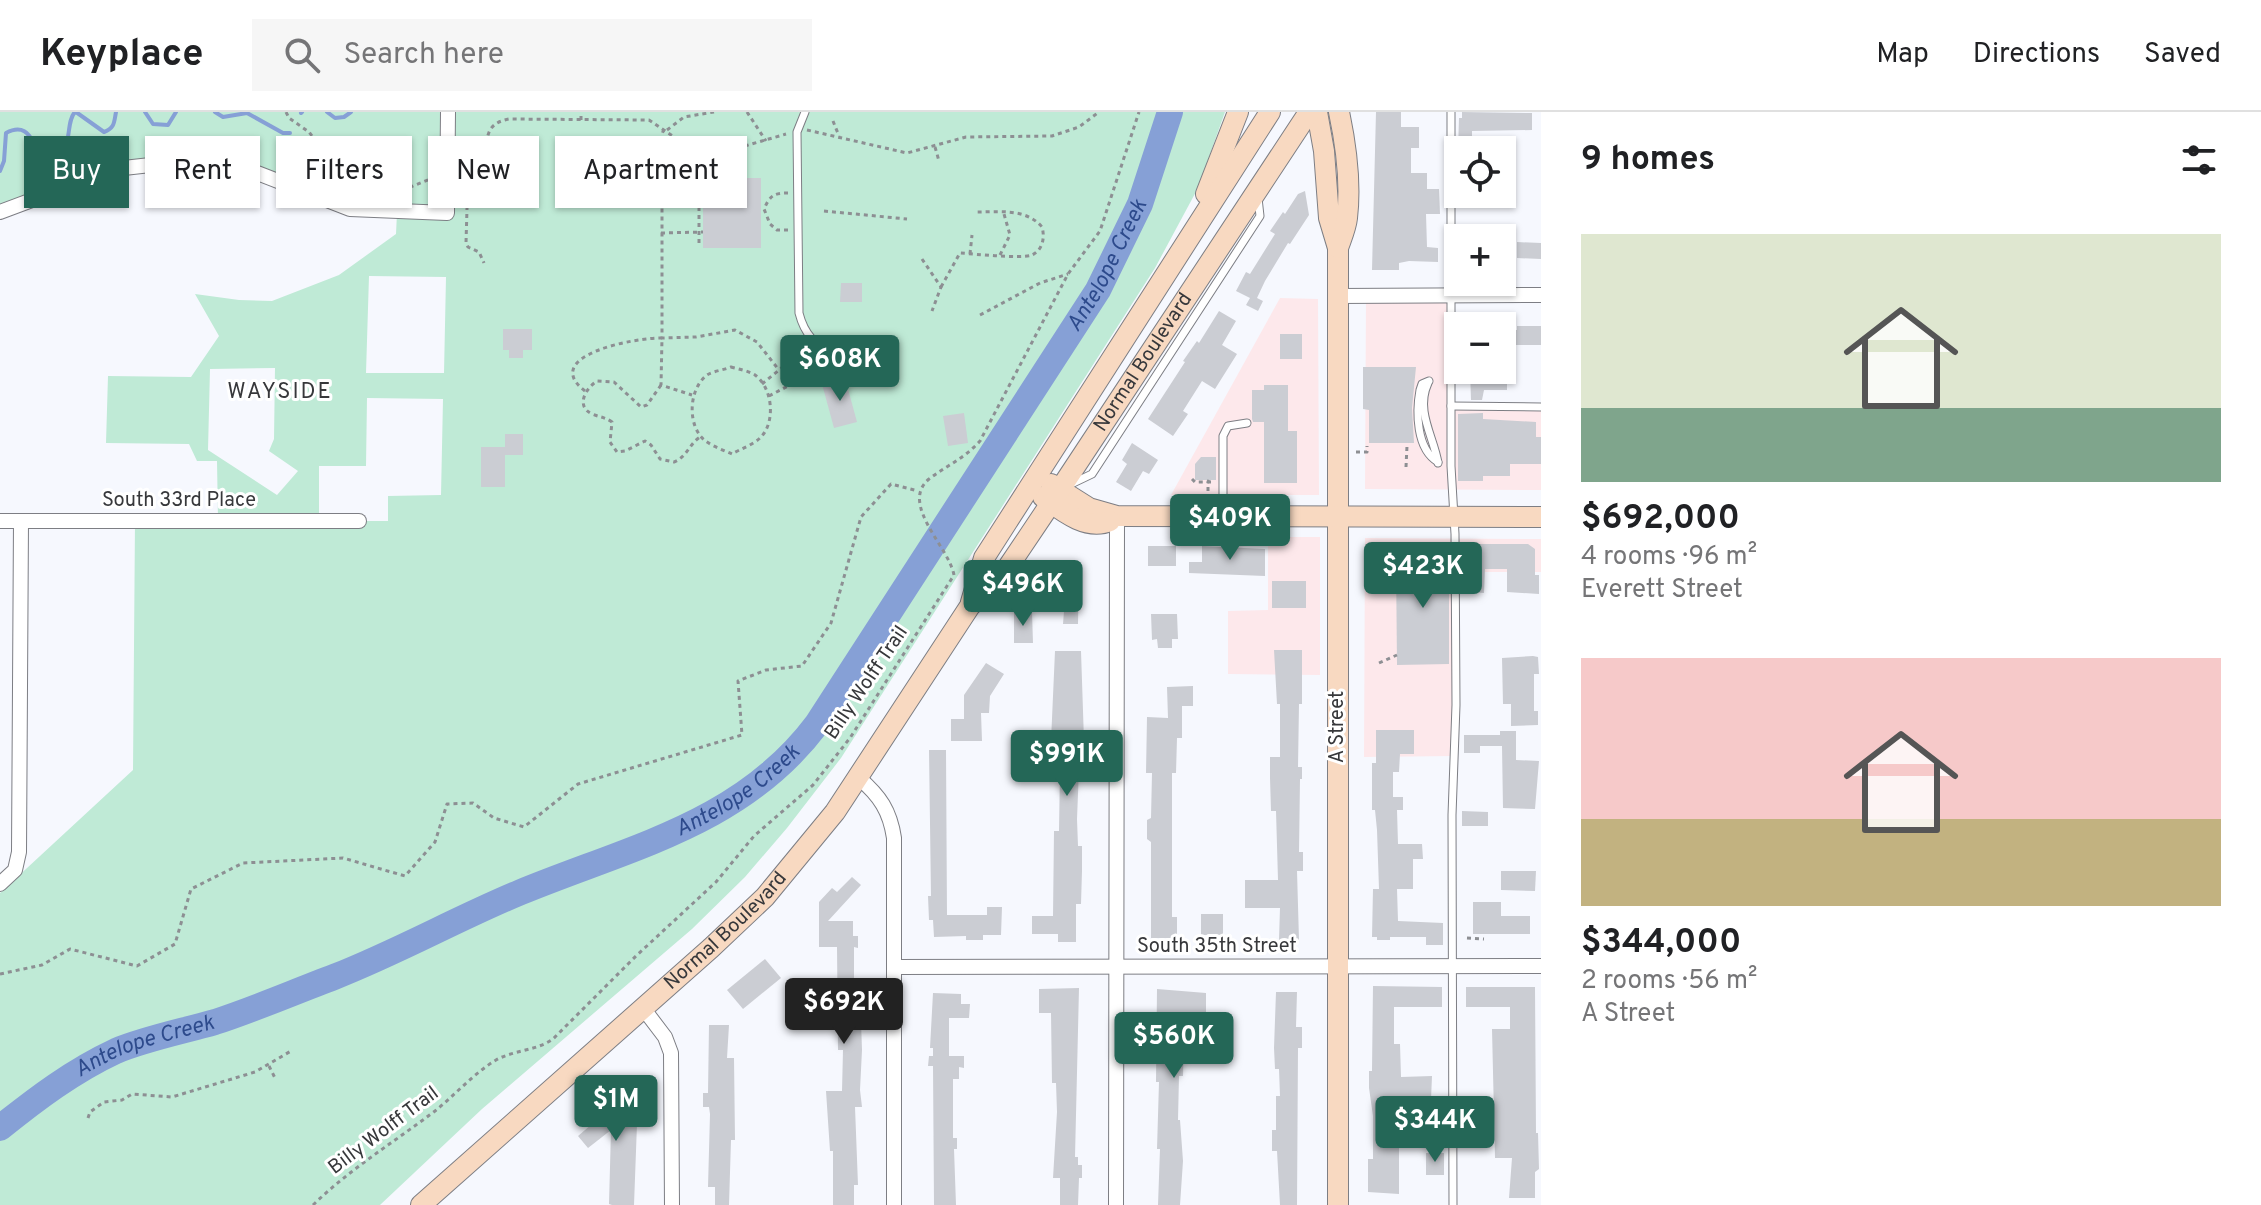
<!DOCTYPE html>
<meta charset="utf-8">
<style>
:root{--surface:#fff;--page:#f6f6f6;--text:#202124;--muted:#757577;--line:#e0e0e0;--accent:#246757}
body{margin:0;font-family:Overpass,sans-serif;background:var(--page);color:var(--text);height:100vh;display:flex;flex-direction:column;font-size:30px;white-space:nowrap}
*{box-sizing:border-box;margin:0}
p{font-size:26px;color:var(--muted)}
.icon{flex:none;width:44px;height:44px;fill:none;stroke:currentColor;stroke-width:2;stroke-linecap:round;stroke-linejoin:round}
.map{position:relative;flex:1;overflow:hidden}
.sheet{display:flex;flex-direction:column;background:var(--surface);width:720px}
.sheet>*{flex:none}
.hud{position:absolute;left:24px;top:24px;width:760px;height:72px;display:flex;gap:16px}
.buttons{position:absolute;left:1444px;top:24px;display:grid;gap:16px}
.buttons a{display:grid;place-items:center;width:72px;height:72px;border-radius:0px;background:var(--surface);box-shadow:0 2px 6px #0004;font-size:40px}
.price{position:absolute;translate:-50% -68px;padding:0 18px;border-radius:8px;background:var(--accent);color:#fff;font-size:26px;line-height:52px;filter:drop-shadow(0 2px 4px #0008)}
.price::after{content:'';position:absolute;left:50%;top:48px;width:24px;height:18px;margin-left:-12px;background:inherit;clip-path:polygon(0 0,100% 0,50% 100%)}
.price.current{background:#222;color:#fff}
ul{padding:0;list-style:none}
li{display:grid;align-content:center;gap:16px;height:424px;padding:0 40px}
li span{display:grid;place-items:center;height:248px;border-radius:0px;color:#555}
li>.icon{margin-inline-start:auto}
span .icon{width:144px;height:144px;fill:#fffc;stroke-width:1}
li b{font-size:34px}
h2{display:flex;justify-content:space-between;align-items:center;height:96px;padding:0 40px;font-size:34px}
.tag{padding:0 28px;border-radius:0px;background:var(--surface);box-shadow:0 2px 6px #0004;font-size:28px;line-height:72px}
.tag.current{background:var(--accent);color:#fff}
header{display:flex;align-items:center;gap:48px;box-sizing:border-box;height:112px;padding:0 40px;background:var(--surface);border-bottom:2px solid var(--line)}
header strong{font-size:38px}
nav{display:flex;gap:44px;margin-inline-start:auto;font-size:28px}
.search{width:560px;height:72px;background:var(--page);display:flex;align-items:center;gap:20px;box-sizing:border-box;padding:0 28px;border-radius:0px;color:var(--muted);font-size:30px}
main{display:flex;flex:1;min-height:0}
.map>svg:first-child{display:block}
.commercial{fill:#fde8eb}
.green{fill:#bfead6;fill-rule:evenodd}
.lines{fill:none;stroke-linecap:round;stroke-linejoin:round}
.stream{stroke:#86a0d6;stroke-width:4}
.river{stroke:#86a0d6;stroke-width:26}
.building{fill:#cbcdd3}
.lane-casing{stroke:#7d7e84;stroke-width:9}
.street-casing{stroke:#7d7e84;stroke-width:16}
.secondary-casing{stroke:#7d7e84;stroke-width:22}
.path{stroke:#8d8f93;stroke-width:3;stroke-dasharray:4 4;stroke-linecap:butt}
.lane{stroke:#fff;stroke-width:7}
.street{stroke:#fff;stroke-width:14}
.secondary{stroke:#f8d9c1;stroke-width:20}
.labels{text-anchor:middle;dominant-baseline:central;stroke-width:6;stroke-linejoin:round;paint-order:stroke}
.street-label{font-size:20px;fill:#37383b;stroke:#fff}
.water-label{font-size:22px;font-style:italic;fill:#2d4a8c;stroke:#fff}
.neighbourhood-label{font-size:22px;letter-spacing:2px;fill:#37383b;stroke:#fff}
</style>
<header>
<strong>Keyplace</strong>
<div class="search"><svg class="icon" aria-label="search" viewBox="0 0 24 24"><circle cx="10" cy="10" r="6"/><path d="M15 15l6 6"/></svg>Search here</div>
<nav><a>Map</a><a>Directions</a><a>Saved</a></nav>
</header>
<main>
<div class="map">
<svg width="1541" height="1093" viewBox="0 0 1541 1093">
<rect width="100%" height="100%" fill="#f6f8fe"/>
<g class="commercial">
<polygon points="1450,183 1451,294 1541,295 1541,378 1365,377 1366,184"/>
<polygon points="1280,186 1318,187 1319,383 1171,383"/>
<polygon points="1268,425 1320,425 1320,563 1228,562 1228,499 1268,498"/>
<polygon points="1365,426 1541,427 1541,460 1455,460 1455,644 1364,645"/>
</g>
<path class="green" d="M0,0H1225L1198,76L1155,156L841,646L787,716L745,765L692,817L482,997L380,1093H0V781L133,658L135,409L218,408L217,349H197L189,332L106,331L108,264L191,265L219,224L195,182L239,188L272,189L339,163L396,122L397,101L366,99L268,64L160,50L0,100ZM369,164L446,165L444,261H366ZM275,256L274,327L269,339L298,359L277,383L208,338L210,257ZM367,286L443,287L441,383L388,384V409H319V354H366Z"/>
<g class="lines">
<g class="stream">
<path d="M76,0L104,20C115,16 114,10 116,0"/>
<polyline points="145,0 153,12 168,13 176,0"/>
<polyline points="215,0 223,5 247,1 283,21 290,21"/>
<polyline points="327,0 335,6 344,5 351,0"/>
<polyline points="301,1 302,0"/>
<path d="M0,59L4,49L6,21C34,6 32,44 50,44C75,45 64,11 75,0"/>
</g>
<path class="river" id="s1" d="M0,1016C36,987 73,959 116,939C144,927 184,919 215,910C255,897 294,880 334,865C398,840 458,806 521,780C630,735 742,712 817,612L1098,178L1140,92L1170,0"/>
</g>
<g class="building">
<polygon points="1376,0 1401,0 1401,15 1419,15 1419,36 1411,36 1411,61 1427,61 1427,77 1439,77 1440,102 1426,102 1427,135 1438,136 1438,150 1409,149 1399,151 1399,158 1372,158"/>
<polygon points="1462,0 1532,1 1532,18 1472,19 1472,38 1458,38 1459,6 1462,6"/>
<rect x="703" y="66" width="58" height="70"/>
<polygon points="1305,79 1309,103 1290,132 1288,131 1265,169 1257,186 1263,189 1258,199 1246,193 1250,186 1236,179 1246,160 1250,162 1275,122 1270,119 1283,100 1285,102 1298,82"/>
<polygon points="1517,130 1541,131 1541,147 1517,146"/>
<polygon points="841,171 862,171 862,190 840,190"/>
<polygon points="1219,199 1236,209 1222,233 1237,242 1215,277 1202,269 1183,299 1188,302 1173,324 1148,307 1185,250 1183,249 1197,229 1199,231"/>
<polygon points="1517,214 1541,214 1541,233 1502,233 1502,218 1517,218"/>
<polygon points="503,217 532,217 532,238 523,238 523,246 509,246 509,238 503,238"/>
<rect x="1280" y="222" width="22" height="25"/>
<polygon points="1363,255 1416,255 1412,296 1414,331 1369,331 1369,298 1363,297"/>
<polygon points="1470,258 1481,258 1481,264 1493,264 1493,261 1507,261 1507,278 1484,278 1482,288 1471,288"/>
<polygon points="845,266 857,310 834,316 822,272"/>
<polygon points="1264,273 1288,273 1288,319 1297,319 1297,371 1264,371 1264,310 1253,310 1252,307 1252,278 1264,278"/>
<polygon points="964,301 968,331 948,334 943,304"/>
<polygon points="1483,301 1483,307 1536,310 1536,325 1541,325 1541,352 1510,352 1510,364 1483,364 1483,369 1458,369 1458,302"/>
<rect x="505" y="322" width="18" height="21"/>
<polygon points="1132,331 1158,348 1149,362 1143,359 1131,379 1116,370 1127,352 1122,348"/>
<rect x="481" y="335" width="24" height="40"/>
<polygon points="1201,345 1216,345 1216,368 1195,368 1195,352"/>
<polygon points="1462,432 1528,432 1535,437 1535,463 1539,463 1539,482 1507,480 1507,457 1485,457 1484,481 1472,480 1473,457 1462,457"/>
<rect x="1148" y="434" width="28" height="20"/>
<polygon points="1202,434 1265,437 1265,464 1189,461 1189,450 1202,450"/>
<polygon points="1449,442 1449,552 1397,553 1396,449 1403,443"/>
<polygon points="1052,453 1079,453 1078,512 1063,512 1065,486 1052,486"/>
<rect x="1272" y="469" width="34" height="27"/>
<polygon points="1014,500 1032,500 1033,531 1014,531"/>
<polygon points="1151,502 1177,502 1178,527 1172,527 1172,536 1158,536 1157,527 1152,528"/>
<polygon points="1274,538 1302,538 1302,592 1299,592 1298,655 1302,655 1302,667 1300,667 1299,740 1303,740 1303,759 1297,759 1299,828 1279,828 1280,796 1245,796 1245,768 1278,768 1276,699 1271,699 1270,666 1270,645 1280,645 1280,592 1277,592"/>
<polygon points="1055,539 1081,539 1084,629 1083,656 1079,656 1077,707 1078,734 1082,734 1082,759 1081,792 1076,792 1076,830 1058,830 1058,822 1032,822 1032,804 1053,804 1054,719 1059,719 1060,656 1057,629 1051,629"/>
<polygon points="1533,544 1538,545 1539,562 1534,562 1534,599 1538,599 1538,613 1511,614 1511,592 1503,592 1502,546"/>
<polygon points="986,551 1004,562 990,584 989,601 981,601 982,629 951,629 951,607 964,607 964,583"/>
<polygon points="1193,574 1193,594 1182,594 1182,626 1177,626 1176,661 1172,661 1172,805 1177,805 1177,826 1151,826 1151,730 1147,727 1147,708 1151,706 1152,661 1146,661 1147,605 1168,606 1167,575"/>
<polygon points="1376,618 1414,618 1414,642 1400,642 1399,660 1393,660 1393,685 1403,685 1403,698 1397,698 1398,732 1422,732 1423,747 1413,747 1413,777 1397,777 1398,809 1443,811 1443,833 1426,833 1426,825 1390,825 1390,828 1377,828 1377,825 1372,825 1373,777 1379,777 1377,718 1375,698 1372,698 1372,651 1376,651"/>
<polygon points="1500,619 1516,619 1516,648 1539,649 1535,697 1503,696 1502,634 1480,634 1480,641 1464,641 1464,623 1500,623"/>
<polygon points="929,638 946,638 947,803 987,803 987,795 1002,795 1001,823 983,823 983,828 966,828 966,824 934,825 933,808 929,808 928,784 931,784"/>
<polygon points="1462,699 1488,700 1488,714 1462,714"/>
<polygon points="1501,759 1536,759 1535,779 1501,778"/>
<polygon points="852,765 861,773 828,809 853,809 853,824 858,824 858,836 854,835 854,881 860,880 862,938 860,978 862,995 855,995 858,1073 854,1073 854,1093 833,1093 833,1039 830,1039 826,979 842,979 843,938 838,938 837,835 819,835 819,790 832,776 837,780"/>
<polygon points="1473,790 1501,790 1501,804 1530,804 1530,822 1473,822"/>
<rect x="1201" y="802" width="22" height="21"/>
<polygon points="765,847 781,866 743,897 727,878"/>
<polygon points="1373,874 1442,875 1442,895 1394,895 1394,932 1400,932 1401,965 1432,964 1429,1035 1399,1035 1399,1082 1368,1080 1368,1047 1373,1047 1373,1004 1369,976 1369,959 1372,959"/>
<polygon points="1466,875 1535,875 1536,1021 1538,1021 1539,1057 1535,1060 1535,1086 1509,1086 1512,1046 1495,1046 1492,917 1510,917 1510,895 1466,895"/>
<polygon points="1079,876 1075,1045 1078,1045 1078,1053 1082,1053 1082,1066 1079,1066 1078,1093 1060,1093 1060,1066 1053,1066 1057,1000 1056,971 1052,971 1051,901 1039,901 1039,877"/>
<polygon points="1157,877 1206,881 1206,908 1209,908 1209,925 1184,925 1183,964 1179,964 1178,1008 1180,1008 1183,1049 1180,1093 1158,1093 1160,1037 1157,1037 1159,970 1156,970"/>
<polygon points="1276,880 1297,880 1296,915 1302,915 1302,936 1298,936 1297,1093 1280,1093 1277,1039 1272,1039 1272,1018 1276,1018 1276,984 1280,984 1279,957 1275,957 1274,936"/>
<polygon points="933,881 961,882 961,892 970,892 969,906 949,906 949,944 964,944 964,956 959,955 959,967 953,967 953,1026 957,1026 957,1037 954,1037 956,1093 934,1093 933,954 928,954 929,944 933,944 933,936 930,936"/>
<polygon points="709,913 729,913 727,946 734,946 735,1028 731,1028 729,1093 715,1093 715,1075 708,1075 710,1002 709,995 703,995 703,981 708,981"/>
<polygon points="626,966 638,980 602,1011 637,1012 634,1093 612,1093 609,1092 611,1018 588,1036 578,1024 592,1012 584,1003"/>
<rect x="1426" y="1041" width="18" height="22"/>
</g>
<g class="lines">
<defs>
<g id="lane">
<path d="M805,0L797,20L799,201C804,221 815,235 835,241"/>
<polyline points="1451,0 1451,354 1455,422 1456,593 1452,703 1453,1093"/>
<path d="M1429,269L1422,272L1420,278C1416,300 1416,337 1438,350"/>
<path d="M1428,271C1415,299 1434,325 1438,351"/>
<polyline points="1451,294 1541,295"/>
<polyline points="1069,373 1092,362 1260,104 1258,86"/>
<polyline points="1223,402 1223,324 1228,314 1247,311"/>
</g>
<g id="street">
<polyline points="0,100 115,57 177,50 220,52 252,59 350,97 447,101 448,0"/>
<polyline points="1338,184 1541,183"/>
<polyline points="0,409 359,409"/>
<path d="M859,666C880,684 890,699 894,726V1093"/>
<polyline points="0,772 15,758 19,740 21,409"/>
<polyline points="894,855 1541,854"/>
<polyline points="643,896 665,925 671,941 672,1093"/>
<polyline points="1116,1093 1117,404"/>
</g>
<g id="secondary">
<polyline points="1317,0 1324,39 1329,106 1338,136 1338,1093"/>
<polyline points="1206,82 1238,0"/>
<path d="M1338,136C1341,127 1346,116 1347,106C1351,72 1346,33 1339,0"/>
<polyline points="1051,372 1089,396 1117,404 1541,405"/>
<path d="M1043,385C1062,399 1086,419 1110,409"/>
<polyline points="971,490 984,446 1270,0"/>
<path id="s2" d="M421,1093L711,836L765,785L835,700L970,494L1004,461L1051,391L1309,0"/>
</g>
</defs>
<use href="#lane" class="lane-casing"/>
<use href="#street" class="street-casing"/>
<use href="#secondary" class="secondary-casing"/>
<g class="path">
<polyline points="286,0 289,6 309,20 329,47 367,68 383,74 408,76 435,65"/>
<polyline points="747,0 766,29"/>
<polyline points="581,8 581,0"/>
<polyline points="833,9 839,24"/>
<polyline points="664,17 662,22 662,226 696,225 735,218 757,230 779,258"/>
<polyline points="667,18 684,5 714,0"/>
<polyline points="807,18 907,41 966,25 1052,24 1079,15 1099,0"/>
<polyline points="935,35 939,49"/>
<polyline points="468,62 466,131 468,135 479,140 484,151"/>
<path d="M462,63L480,60C493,39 476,13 509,7L649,8L677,27L699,36H738L786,22"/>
<polyline points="662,82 703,82"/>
<polyline points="824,99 907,107"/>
<path d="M788,118H777L770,112L764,97C770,84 773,81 788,81"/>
<polyline points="661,121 703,120"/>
<polyline points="699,131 699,36"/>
<polyline points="970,142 972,123"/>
<polyline points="1000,143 1010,123 1004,102"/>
<polyline points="922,147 941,175 932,199"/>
<path d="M941,175L960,141C975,142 1020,147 1032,143C1043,138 1045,125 1042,115C1026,96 999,100 976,100"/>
<polyline points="980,203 1040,171 1068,162"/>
<polyline points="790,249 816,245"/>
<path d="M731,255C738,257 749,259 755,263C773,276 776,311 760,326C753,333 740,337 732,342C721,337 705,332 699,322C688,306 690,276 707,263C713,259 724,258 731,255Z"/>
<polyline points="762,272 790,249 796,226"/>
<path d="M661,273L647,293L641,295L614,270L597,269C586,276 575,294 592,302C599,305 605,305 612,310L610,330L617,340L625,339L645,329L651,333L660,347L674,350C687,345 689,332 700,325"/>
<path d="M585,279C538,243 639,225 662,226L661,273L692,283"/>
<polyline points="769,284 788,274 847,262"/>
<polyline points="1356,340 1367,340 1367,334"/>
<polyline points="1406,355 1407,334"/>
<polyline points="1192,367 1195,370 1208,370 1209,368"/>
<polyline points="1208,387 1208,370 1212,370"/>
<polyline points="1379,441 1397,441 1400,444"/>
<polyline points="1379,477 1396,477"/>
<polyline points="1379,551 1397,543"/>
<polyline points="1467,826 1484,827"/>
<polyline points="0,862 42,853 70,837 137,854 175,832 191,777 243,751 343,746 405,764 435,730 447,692 473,691 494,706 524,715 578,672 742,623 738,569 766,558 802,554 831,511 861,405 891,372 918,379"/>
<polyline points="269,954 276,968"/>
<polyline points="88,1006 90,1000 104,990 122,988 132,982 172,985 255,960 291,939"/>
<path d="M313,1093C350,1057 394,1030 435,999C455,983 473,962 496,948C514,938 536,939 553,927L636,844L716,770L754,724L813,673L850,626L954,463C949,435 899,392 929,367C946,354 965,346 980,329L1068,162L1100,119L1139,0"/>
</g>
<use href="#lane" class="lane"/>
<use href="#street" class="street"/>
<use href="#secondary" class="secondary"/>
</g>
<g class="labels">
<g class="street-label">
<text stroke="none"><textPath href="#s2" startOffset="1118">Normal Boulevard</textPath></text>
<text x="179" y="389">South 33rd Place</text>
<text transform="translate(867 571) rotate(-56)">Billy Wolff Trail</text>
<text transform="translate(1338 615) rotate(-90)">A Street</text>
<text stroke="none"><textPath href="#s2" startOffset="410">Normal Boulevard</textPath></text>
<text x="1217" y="835">South 35th Street</text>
<text transform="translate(384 1019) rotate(-37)">Billy Wolff Trail</text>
</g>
<g class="water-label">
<text stroke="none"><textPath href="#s1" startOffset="1464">Antelope Creek</textPath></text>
<text stroke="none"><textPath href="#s1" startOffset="816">Antelope Creek</textPath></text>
<text stroke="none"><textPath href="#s1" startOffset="168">Antelope Creek</textPath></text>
</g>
<g class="neighbourhood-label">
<text x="280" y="280">WAYSIDE</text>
</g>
</g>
</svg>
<div class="buttons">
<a><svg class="icon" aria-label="locate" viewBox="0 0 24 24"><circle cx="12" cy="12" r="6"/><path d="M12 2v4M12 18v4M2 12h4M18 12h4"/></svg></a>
<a>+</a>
<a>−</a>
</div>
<b class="price" style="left:840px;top:291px">$608K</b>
<b class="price" style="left:1230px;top:450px">$409K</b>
<b class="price" style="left:1423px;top:498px">$423K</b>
<b class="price" style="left:1023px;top:516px">$496K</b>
<b class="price" style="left:1067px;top:686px">$991K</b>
<b class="price current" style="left:844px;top:934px">$692K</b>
<b class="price" style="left:1174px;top:968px">$560K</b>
<b class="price" style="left:616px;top:1031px">$1M</b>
<b class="price" style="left:1435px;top:1052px">$344K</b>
<div class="hud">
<a class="tag current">Buy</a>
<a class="tag">Rent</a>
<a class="tag">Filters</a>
<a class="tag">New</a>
<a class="tag">Apartment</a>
</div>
</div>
<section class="sheet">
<h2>9 homes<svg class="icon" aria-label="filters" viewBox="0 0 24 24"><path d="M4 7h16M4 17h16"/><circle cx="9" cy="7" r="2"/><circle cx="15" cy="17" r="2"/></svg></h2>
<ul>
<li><span style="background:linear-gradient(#dfe7d0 70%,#7fa58c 0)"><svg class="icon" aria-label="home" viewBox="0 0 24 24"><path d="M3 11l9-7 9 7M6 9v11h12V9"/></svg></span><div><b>$692,000</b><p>4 rooms · 96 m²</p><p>Everett Street</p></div></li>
<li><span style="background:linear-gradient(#f6c9c9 65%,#c2b280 0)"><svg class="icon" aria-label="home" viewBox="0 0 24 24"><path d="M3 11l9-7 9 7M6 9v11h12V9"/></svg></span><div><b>$344,000</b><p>2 rooms · 56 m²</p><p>A Street</p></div></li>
</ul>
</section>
</main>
